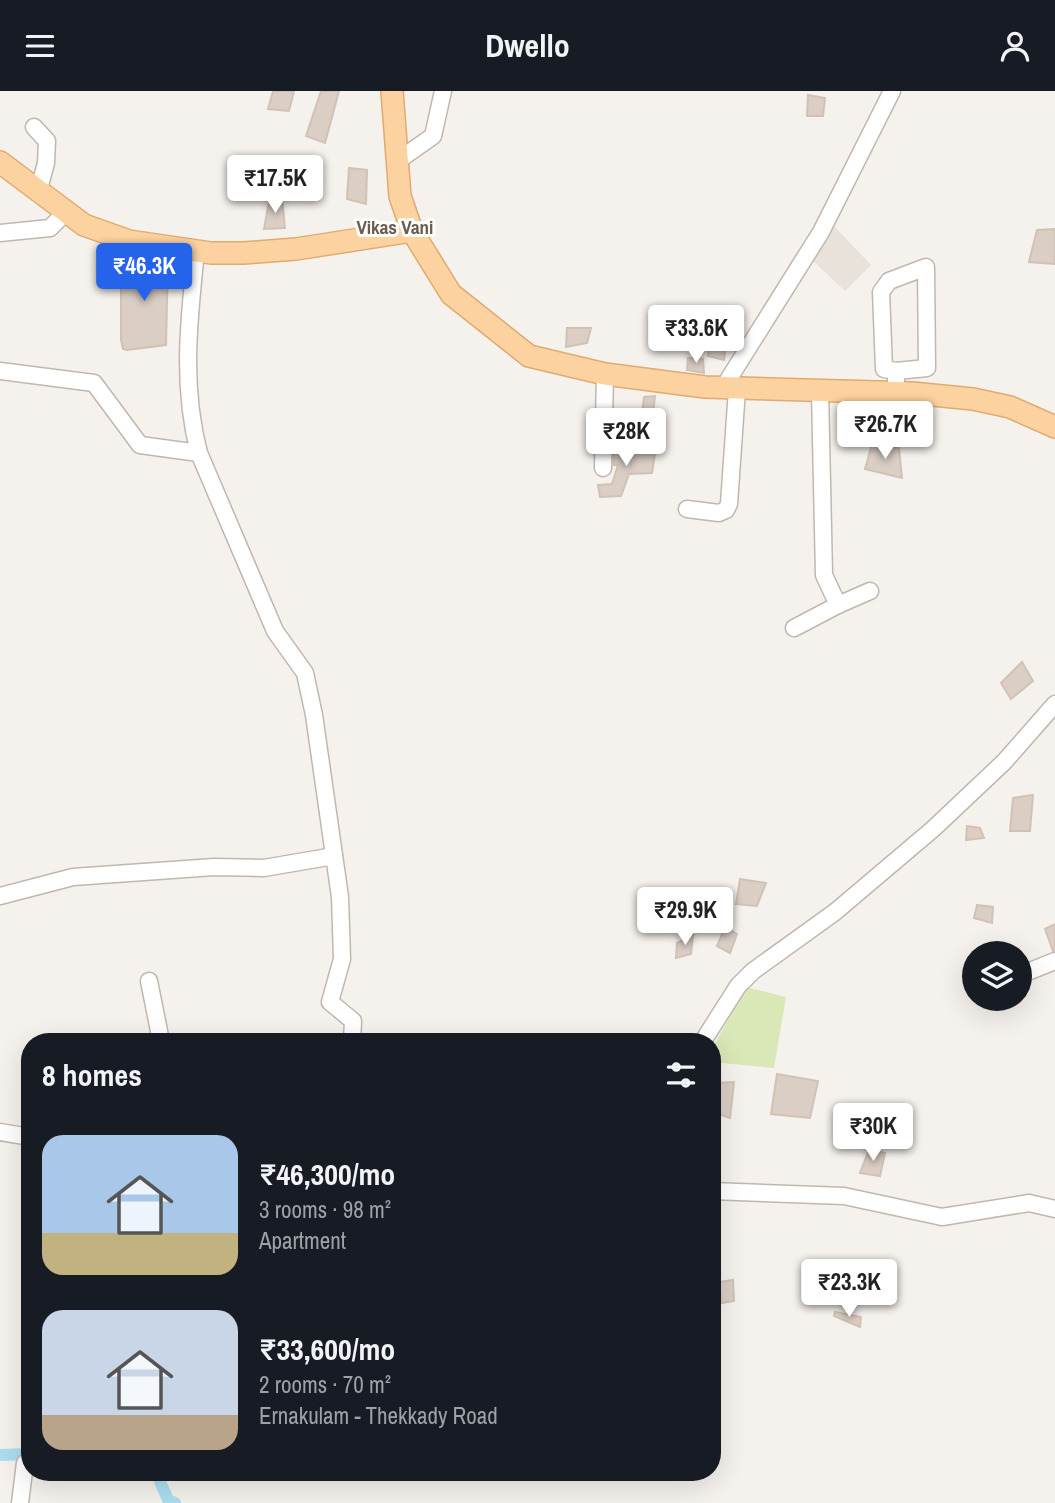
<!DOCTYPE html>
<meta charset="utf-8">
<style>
:root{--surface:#171b24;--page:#242831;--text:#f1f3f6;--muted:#9ea1a6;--accent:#2563eb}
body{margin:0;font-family:"Archivo Narrow",sans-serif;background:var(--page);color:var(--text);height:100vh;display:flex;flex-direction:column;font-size:26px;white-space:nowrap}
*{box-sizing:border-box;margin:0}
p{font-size:23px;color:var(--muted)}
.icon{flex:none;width:38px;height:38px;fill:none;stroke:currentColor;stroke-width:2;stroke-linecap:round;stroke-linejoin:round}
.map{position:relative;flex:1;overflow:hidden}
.panel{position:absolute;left:21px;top:942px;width:700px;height:448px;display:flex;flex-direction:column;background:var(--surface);border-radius:28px;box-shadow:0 7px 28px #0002}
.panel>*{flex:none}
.tools{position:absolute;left:962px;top:850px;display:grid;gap:14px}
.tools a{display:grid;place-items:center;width:70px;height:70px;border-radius:50%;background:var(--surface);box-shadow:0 7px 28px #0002;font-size:35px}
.price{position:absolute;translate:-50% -60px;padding:0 16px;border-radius:7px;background:#fff;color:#222;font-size:23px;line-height:46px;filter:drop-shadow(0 2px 4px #0008)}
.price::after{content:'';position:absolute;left:50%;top:42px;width:21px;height:16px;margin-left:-10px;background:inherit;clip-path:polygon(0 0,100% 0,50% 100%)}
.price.active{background:var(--accent);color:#fff}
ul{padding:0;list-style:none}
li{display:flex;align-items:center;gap:21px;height:175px;padding:0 21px}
li span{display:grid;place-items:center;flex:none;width:196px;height:140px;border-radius:21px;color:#555}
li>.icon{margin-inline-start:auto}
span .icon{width:84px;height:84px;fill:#fffc;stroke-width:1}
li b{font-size:30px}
h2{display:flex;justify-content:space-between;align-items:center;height:84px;padding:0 21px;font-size:30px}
header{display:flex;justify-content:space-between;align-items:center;height:91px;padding:0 21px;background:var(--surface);font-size:32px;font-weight:800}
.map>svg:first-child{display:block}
.residential{fill:#e9e2da}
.green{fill:#dae8b7}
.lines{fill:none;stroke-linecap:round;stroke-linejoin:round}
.canal{stroke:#acdeef;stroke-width:12}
.building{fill:#dacec5;stroke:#d1c2b5;stroke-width:2}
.minor-casing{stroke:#c1b7af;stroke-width:19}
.major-casing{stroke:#e0ab6f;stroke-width:24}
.minor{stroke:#fff;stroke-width:16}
.major{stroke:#fbd2a0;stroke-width:21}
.labels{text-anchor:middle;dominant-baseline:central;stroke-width:6;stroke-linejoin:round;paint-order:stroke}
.neighbourhood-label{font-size:19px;font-weight:bold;fill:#6c5d51;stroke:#fff}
</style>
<header><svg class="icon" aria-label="menu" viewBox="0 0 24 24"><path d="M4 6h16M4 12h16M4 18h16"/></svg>Dwello<svg class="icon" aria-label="person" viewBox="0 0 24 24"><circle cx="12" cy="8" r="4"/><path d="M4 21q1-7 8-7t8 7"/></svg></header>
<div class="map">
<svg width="1055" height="1412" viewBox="0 0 1055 1412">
<rect width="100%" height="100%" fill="#f5f1ec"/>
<polygon class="residential" points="831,132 871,174 845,200 810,167"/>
<polygon class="green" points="746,896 786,906 774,977 712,971 712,958"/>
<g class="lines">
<g class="canal">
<polyline points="0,1364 30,1363"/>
<polyline points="156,1381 168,1409 175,1412"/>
</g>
</g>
<g class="building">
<polygon points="273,0 294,0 289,20 268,18"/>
<polygon points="321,0 339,0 325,52 306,45"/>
<polygon points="808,4 825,7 823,25 807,25"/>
<polygon points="314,68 319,98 299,97 299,69"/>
<polygon points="349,77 367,79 366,113 347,108"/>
<polygon points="282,107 285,137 264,138 269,111"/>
<polygon points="1055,138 1055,173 1029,171 1037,139"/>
<polygon points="147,166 168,169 166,254 127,259 123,258 121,249 121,173 125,168"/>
<polygon points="567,237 591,237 587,252 566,256"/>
<polygon points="727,245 724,269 708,265 710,246"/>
<polygon points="688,267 703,268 704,282 687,279"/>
<polygon points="655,305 653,322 642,323 644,306"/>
<polygon points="628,349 627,361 655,362 652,382 629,383 621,405 600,406 598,394 612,393 618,374 614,374 614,352"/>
<polygon points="872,353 899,357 902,387 865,378"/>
<polygon points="1022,571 1033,590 1011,608 1001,592"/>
<polygon points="1033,704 1030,740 1010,740 1013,707"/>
<polygon points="967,735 980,737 984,747 966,749"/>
<polygon points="740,788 766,792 757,815 736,813"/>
<polygon points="977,814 993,816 992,832 974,827"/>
<polygon points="1055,833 1055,860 1053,860 1045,838"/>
<polygon points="725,836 737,843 730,862 717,855"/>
<polygon points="693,844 691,863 676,867 677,852"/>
<polygon points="777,983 818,990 810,1027 771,1023"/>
<polygon points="734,991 730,1027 712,1021 712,992"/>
<polygon points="869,1059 885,1062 880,1085 860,1082"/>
<polygon points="733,1189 734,1210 722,1212 719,1191"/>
<polygon points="835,1221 861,1226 860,1236 834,1225"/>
</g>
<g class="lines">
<defs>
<g id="minor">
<polyline points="34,36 47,50 46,72 38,102"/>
<polyline points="396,71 433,45 443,0"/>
<polyline points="0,142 50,137 66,121"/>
<path d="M196,160C189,229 181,293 199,362L275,540L305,582L314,624L340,806L342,868L330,911L353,930L352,950"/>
<polyline points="0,280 94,292 140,354 199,362"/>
<polyline points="896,280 927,277 926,176 889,190 881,201 884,278 896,280 896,302"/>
<polyline points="723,297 821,141 892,0"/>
<polyline points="820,301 824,484 838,514 870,500"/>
<polyline points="603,377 605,283"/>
<polyline points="687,418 719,422 726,419 729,413 737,298"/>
<polyline points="794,537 838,514"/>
<polyline points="0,805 73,786 214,776 264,777 334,765"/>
<polyline points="1020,884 1055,870"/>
<polyline points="149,890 161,950"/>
<polyline points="703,950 738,895 753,880 835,821 933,738 1004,671 1055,613"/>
<polyline points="0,1041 30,1046"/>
<polyline points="712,1100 844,1105 942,1126 1029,1112 1055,1118"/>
<polyline points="20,1412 25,1372"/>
</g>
<g id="major">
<polyline points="392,0 400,105 412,140 451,203 529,265 605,283 705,296 912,302 973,308 1010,316 1055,336"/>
<polyline points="0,71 84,134 129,150 211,162 244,162 296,158 412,140"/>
</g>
</defs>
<use href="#minor" class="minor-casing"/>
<use href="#major" class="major-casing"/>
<use href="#minor" class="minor"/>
<use href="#major" class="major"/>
</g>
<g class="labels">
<g class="neighbourhood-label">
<text x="395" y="136">Vikas Vani</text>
</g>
</g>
</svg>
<div class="tools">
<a><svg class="icon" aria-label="layers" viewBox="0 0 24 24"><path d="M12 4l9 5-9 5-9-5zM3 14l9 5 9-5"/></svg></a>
</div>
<b class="price" style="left:275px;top:124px">₹17.5K</b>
<b class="price active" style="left:144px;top:212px">₹46.3K</b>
<b class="price" style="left:696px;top:274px">₹33.6K</b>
<b class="price" style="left:885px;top:370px">₹26.7K</b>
<b class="price" style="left:626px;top:377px">₹28K</b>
<b class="price" style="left:685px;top:856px">₹29.9K</b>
<b class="price" style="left:873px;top:1072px">₹30K</b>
<b class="price" style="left:849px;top:1228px">₹23.3K</b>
<section class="panel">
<h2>8 homes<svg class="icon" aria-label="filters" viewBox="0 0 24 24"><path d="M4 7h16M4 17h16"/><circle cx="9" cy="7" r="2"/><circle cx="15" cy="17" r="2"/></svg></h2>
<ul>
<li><span style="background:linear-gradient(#a9c7e8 70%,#c2b280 0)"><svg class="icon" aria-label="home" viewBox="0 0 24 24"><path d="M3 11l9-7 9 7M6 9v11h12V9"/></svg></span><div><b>₹46,300/mo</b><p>3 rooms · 98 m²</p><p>Apartment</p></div></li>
<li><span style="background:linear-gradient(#c9d6e8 75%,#b9a48a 0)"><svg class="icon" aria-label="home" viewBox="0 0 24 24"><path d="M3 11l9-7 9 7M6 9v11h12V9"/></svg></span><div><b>₹33,600/mo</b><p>2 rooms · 70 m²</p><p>Ernakulam - Thekkady Road</p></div></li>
</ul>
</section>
</div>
